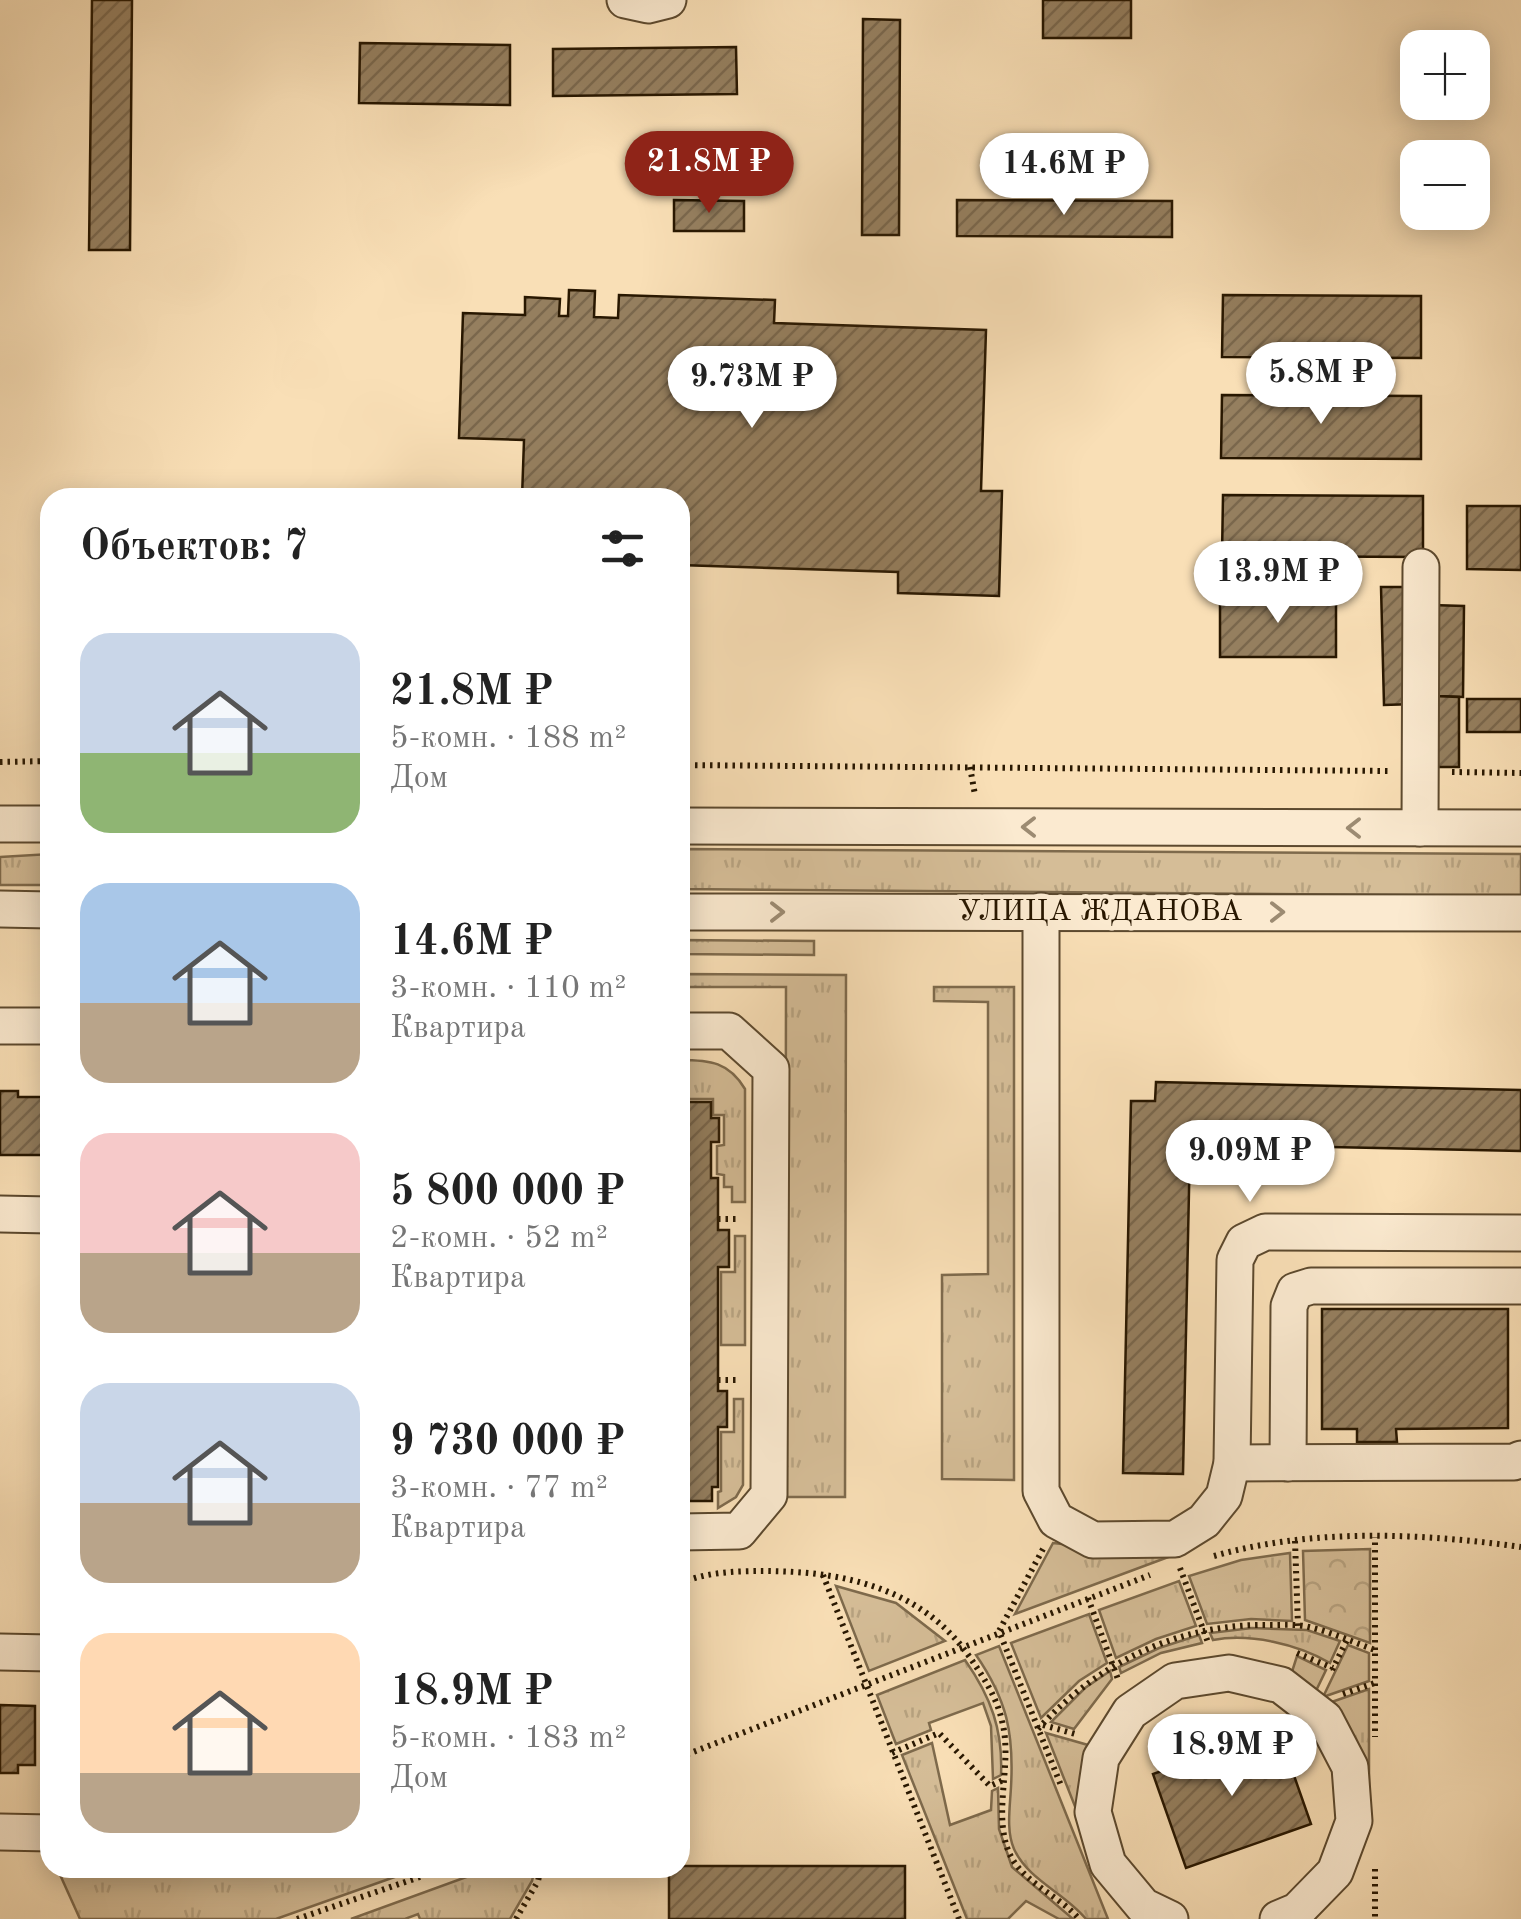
<!DOCTYPE html>
<html lang="ru">
<meta charset="utf-8">
<style>
:root{--surface:#fff;--page:#f2f2f2;--text:#222;--muted:#767676;--accent:#8f2418}
body{margin:0;font-family:"Old Standard TT",serif;background:var(--page);color:var(--text);height:100vh;display:flex;flex-direction:column;font-size:38px;white-space:nowrap}
*{box-sizing:border-box;margin:0}
p{font-size:32px;color:var(--muted)}
.icon{flex:none;width:55px;height:55px;fill:none;stroke:currentColor;stroke-width:2;stroke-linecap:round;stroke-linejoin:round}
.map{position:relative;flex:1;overflow:hidden}
.side{position:absolute;left:40px;top:488px;width:650px;height:1390px;display:flex;flex-direction:column;background:var(--surface);border-radius:30px;box-shadow:0 5px 25px #0003}
.side>*{flex:none}
.fabs{position:absolute;left:1400px;top:30px;display:grid;gap:20px}
.fabs a{display:grid;place-items:center;width:90px;height:90px;border-radius:20px;background:var(--surface);box-shadow:0 5px 25px #0003;font-size:50px}
.price{position:absolute;translate:-50% -85px;padding:0 22px;border-radius:35px;background:#fff;color:#222;font-size:32px;line-height:65px;filter:drop-shadow(0 2px 5px #0008)}
.price::after{content:'';position:absolute;left:50%;top:60px;width:30px;height:22px;margin-left:-15px;background:inherit;clip-path:polygon(0 0,100% 0,50% 100%)}
.price.on{background:var(--accent);color:#fff}
ul{padding:0;list-style:none}
li{display:flex;align-items:center;gap:30px;height:250px;padding:0 40px}
li span{display:grid;place-items:center;flex:none;width:280px;height:200px;border-radius:30px;color:#555}
li>.icon{margin-inline-start:auto}
span .icon{width:120px;height:120px;fill:#fffc;stroke-width:1}
li b{font-size:42px}
h2{display:flex;justify-content:space-between;align-items:center;height:120px;padding:0 40px;font-size:42px}
.map>svg:first-child{display:block}
.grass{fill:url(#grass-tufts);stroke:#7e6a4c;stroke-width:2.5}
.park{fill:url(#park-crowns);stroke:#7e6a4c;stroke-width:2.5}
.building{fill:url(#building-hatch);stroke:#281700;stroke-width:2.5}
.lines{fill:none;stroke-linecap:round;stroke-linejoin:round}
.minor-casing{stroke:#5c492e;stroke-width:39}
.path{stroke:#281700;stroke-width:6;stroke-dasharray:2.5 5;stroke-linecap:butt}
.minor{stroke:#fbead0;stroke-width:35}
.oneway{stroke:#9c8b72}
.labels{text-anchor:middle;dominant-baseline:central;stroke-width:9;stroke-linejoin:round;paint-order:stroke}
.street-label{font-size:30px;fill:#281700;stroke:#fbead0}
</style>
<div class="map">
<svg width="1521" height="1919" viewBox="0 0 1521 1919">
<defs>
<pattern id="grass-tufts" width="24" height="20" patternUnits="userSpaceOnUse" patternTransform="scale(2.5)"><rect width="24" height="20" fill="#d5bd97"/><path d="M3 7l-1-3M5 7V3M7 7l1-3M15 17l-1-3M17 17v-4M19 17l1-3" fill="none" stroke="#b7a280"/></pattern>
<pattern id="park-crowns" width="20" height="18" patternUnits="userSpaceOnUse" patternTransform="scale(2.5)"><rect width="20" height="18" fill="#d5bd97"/><path d="M2 6a3 3 0 1 1 6 0M12 15a3 3 0 1 1 6 0" fill="none" stroke="#b7a280"/></pattern>
<pattern id="building-hatch" width="6" height="6" patternUnits="userSpaceOnUse" patternTransform="scale(2.5)"><rect width="6" height="6" fill="#957f5f"/><path d="M-1 1l2-2M0 6l6-6M5 7l2-2" fill="none" stroke="#7a674c"/></pattern>
</defs>
<rect width="100%" height="100%" fill="#f9dfb6"/>
<filter id="stains"><feTurbulence type="fractalNoise" baseFrequency=".002" numOctaves="4"/><feColorMatrix values="0 0 0 0 .2 0 0 0 0 .09 0 0 0 0 .02 0 0 0 .5 -.17"/></filter>
<radialGradient id="worn" r=".72"><stop offset=".6" stop-color="#630" stop-opacity="0"/><stop offset="1" stop-color="#630" stop-opacity=".3"/></radialGradient>
<g class="grass">
<polygon points="680,849 1521,854 1521,896 680,889"/>
<polygon points="50,854 50,885 0,885 0,857"/>
<polygon points="680,940 814,941 814,955 680,954"/>
<polygon points="680,974 846,975 845,1497 785,1497 786,987 680,987"/>
<polygon points="934,987 1014,987 1014,1480 942,1479 942,1275 988,1274 988,1002 934,1001"/>
<path d="M680,1060C710,1060 729,1062 745,1089V1202H732V1187H724V1175L717,1174V1146L724,1145V1115H713V1099H685V1087H680Z"/>
<polygon points="735,1236 745,1236 745,1345 721,1345 721,1272 735,1272"/>
<polygon points="734,1399 743,1399 743,1485 736,1497 718,1508 718,1492 721,1491 721,1432 734,1432"/>
<polygon points="1053,1543 1171,1556 1015,1614"/>
<polygon points="1290,1553 1292,1621 1251,1619 1207,1624 1189,1576 1241,1560"/>
<polygon points="1179,1581 1196,1626 1156,1639 1116,1658 1099,1610"/>
<polygon points="836,1586 896,1603 945,1641 869,1671"/>
<polygon points="1089,1614 1107,1663 1079,1681 1041,1718 1011,1643"/>
<path d="M1252,1628L1307,1630L1340,1641L1330,1663C1297,1644 1250,1633 1213,1640L1210,1633Z"/>
<polygon points="1199,1635 1202,1643 1161,1653 1121,1673 1119,1667 1159,1648"/>
<polygon points="1348,1645 1369,1653 1369,1681 1323,1697"/>
<path d="M999,1646L1108,1919H1086C1065,1893 1028,1880 1014,1849C1006,1831 1010,1807 1011,1787C1014,1733 1007,1700 976,1655Z"/>
<polygon points="1297,1656 1326,1670 1312,1699 1289,1681"/>
<path d="M965,1660C991,1697 1003,1730 1001,1775L993,1779L991,1726L983,1703L929,1723L931,1730L896,1744L877,1695Z"/>
<polygon points="1110,1671 1112,1679 1074,1729 1051,1722 1085,1688"/>
<polygon points="1369,1689 1369,1796 1320,1706"/>
<polygon points="1046,1733 1095,1747 1080,1819"/>
<polygon points="932,1743 950,1825 991,1810 992,1791 998,1788 999,1829 1012,1867 1073,1919 1059,1919 1026,1901 1008,1919 967,1919 902,1755"/>
<polygon points="57,1868 420,1868 276,1919 80,1919"/>
<polygon points="491,1868 535,1868 532,1881 510,1919 420,1919 418,1914 405,1919 351,1919"/>
</g>
<polygon class="park" points="1370,1549 1370,1643 1305,1620 1303,1551"/>
<g class="building">
<polygon points="92,0 132,0 130,250 89,250"/>
<rect x="1043" y="0" width="88" height="38"/>
<polygon points="863,19 900,20 899,235 862,235"/>
<polygon points="360,43 510,45 510,105 359,103"/>
<polygon points="736,47 737,94 553,96 553,49"/>
<polygon points="674,200 744,201 744,231 674,231"/>
<polygon points="957,200 1172,201 1172,237 957,236"/>
<polygon points="569,290 595,291 594,317 618,318 619,295 775,300 774,323 986,330 981,491 1002,491 999,596 898,593 898,572 680,565 680,498 522,498 524,440 459,438 463,313 525,315 525,297 560,299 559,316 568,316"/>
<polygon points="1223,295 1421,296 1421,358 1222,357"/>
<polygon points="1222,395 1421,396 1421,459 1221,458"/>
<polygon points="384,494 436,495 436,498 384,498"/>
<polygon points="1223,495 1423,496 1423,557 1222,556"/>
<polygon points="1467,506 1521,506 1521,570 1467,569"/>
<polygon points="1381,587 1412,587 1415,704 1384,705"/>
<polygon points="1220,595 1336,596 1336,657 1220,657"/>
<polygon points="1431,605 1464,606 1463,697 1434,696"/>
<polygon points="1434,696 1459,697 1459,767 1433,767"/>
<rect x="1467" y="699" width="54" height="33"/>
<polygon points="1156,1082 1521,1090 1521,1151 1190,1144 1183,1474 1123,1473 1131,1101 1155,1101"/>
<polygon points="680,1090 683,1090 683,1102 711,1102 711,1118 719,1118 719,1142 711,1142 711,1178 718,1178 718,1230 729,1230 729,1267 718,1267 718,1391 727,1391 727,1427 718,1427 718,1487 712,1487 712,1501 680,1501"/>
<polygon points="0,1091 18,1091 18,1097 47,1097 46,1155 0,1155"/>
<polygon points="1322,1309 1508,1309 1508,1428 1396,1429 1397,1442 1357,1442 1357,1429 1322,1429"/>
<polygon points="0,1705 35,1706 35,1765 18,1765 18,1773 0,1773"/>
<polygon points="1278,1730 1311,1824 1186,1868 1153,1774"/>
<polygon points="680,1866 905,1866 905,1919 669,1919 669,1868"/>
</g>
<g class="lines">
<defs>
<g id="minor">
<polyline points="625,0 648,5 668,0"/>
<polyline points="0,824 50,824"/>
<polyline points="680,826 1521,828"/>
<polyline points="1420,828 1421,567"/>
<polyline points="0,909 50,910"/>
<polyline points="1041,911 1041,1491 1056,1520 1093,1540 1175,1539 1204,1521 1224,1496 1232,1463 1235,1260 1244,1242 1265,1232 1521,1233"/>
<polyline points="680,912 1521,913"/>
<polyline points="0,1026 50,1026"/>
<polyline points="680,1031 729,1031 771,1069 769,1495 739,1531 680,1532"/>
<polyline points="0,1214 50,1215"/>
<polyline points="1232,1463 1514,1462 1521,1459"/>
<polyline points="1288,1463 1289,1306 1295,1291 1311,1286 1521,1286"/>
<polyline points="0,1652 50,1653"/>
<polyline points="0,1832 50,1833"/>
<polyline points="1170,1919 1143,1906 1108,1864 1093,1812 1101,1758 1130,1712 1175,1681 1229,1673 1281,1685 1325,1719 1350,1767 1354,1821 1335,1872 1297,1911 1278,1919"/>
</g>
</defs>
<use href="#minor" class="minor-casing"/>
<g class="path">
<polyline points="0,762 50,761"/>
<polyline points="680,765 1390,771"/>
<polyline points="970,767 975,795"/>
<polyline points="1452,772 1521,773"/>
<polyline points="718,1219 737,1219"/>
<polyline points="718,1380 737,1380"/>
<polyline points="1295,1541 1298,1626"/>
<polyline points="1043,1549 999,1631 1062,1788"/>
<path d="M1214,1556C1312,1528 1421,1533 1521,1547"/>
<polyline points="1180,1568 1209,1645"/>
<polyline points="823,1575 959,1919"/>
<path d="M680,1584C704,1572 736,1571 763,1571C844,1571 923,1588 971,1659C984,1678 997,1698 1002,1721C1013,1763 993,1810 1008,1850C1020,1882 1058,1894 1079,1919"/>
<polyline points="1088,1598 1119,1682"/>
<polyline points="1375,1650 1375,1537"/>
<polyline points="1297,1653 1333,1668"/>
<polyline points="1332,1670 1347,1640"/>
<polyline points="1343,1694 1375,1683"/>
<polyline points="1043,1725 1079,1735"/>
<path d="M1038,1729C1098,1662 1180,1623 1270,1625C1283,1625 1297,1624 1309,1627C1331,1632 1353,1642 1375,1650V1737"/>
<polyline points="892,1753 939,1733 990,1786 1006,1779"/>
<polyline points="680,1757 1150,1575"/>
<polyline points="1375,1869 1375,1919"/>
<polyline points="297,1919 446,1868"/>
<polyline points="516,1919 538,1881 541,1868"/>
</g>
<use href="#minor" class="minor"/>
</g>
<defs><path id="oneway-chevron" d="M-2-3.5L2.5 0L-2 3.5" fill="none" stroke-width="1.6" stroke-linecap="round" stroke-linejoin="round" transform="scale(2.5)"/></defs>
<g class="oneway">
<use href="#oneway-chevron" transform="translate(1029 827) rotate(-180)"/>
<use href="#oneway-chevron" transform="translate(1354 828) rotate(-180)"/>
<use href="#oneway-chevron" transform="translate(777 912)"/>
<use href="#oneway-chevron" transform="translate(1277 912)"/>
</g>
<g class="labels">
<g class="street-label">
<text x="1100" y="912">УЛИЦА ЖДАНОВА</text>
</g>
</g>
<rect width="100%" height="100%" filter="url(#stains)"/>
<rect width="100%" height="100%" fill="url(#worn)"/>
</svg>
<div class="fabs">
<a>+</a>
<a>−</a>
</div>
<b class="price on" style="left:709px;top:216px">21.8M ₽</b>
<b class="price" style="left:1064px;top:218px">14.6M ₽</b>
<b class="price" style="left:1321px;top:427px">5.8M ₽</b>
<b class="price" style="left:752px;top:431px">9.73M ₽</b>
<b class="price" style="left:1278px;top:626px">13.9M ₽</b>
<b class="price" style="left:1250px;top:1205px">9.09M ₽</b>
<b class="price" style="left:1232px;top:1799px">18.9M ₽</b>
<section class="side">
<h2>Объектов: 7<svg class="icon" aria-label="filters" viewBox="0 0 24 24"><path d="M4 7h16M4 17h16"/><circle cx="9" cy="7" r="2"/><circle cx="15" cy="17" r="2"/></svg></h2>
<ul>
<li><span style="background:linear-gradient(#c9d6e8 60%,#8fb573 0)"><svg class="icon" aria-label="home" viewBox="0 0 24 24"><path d="M3 11l9-7 9 7M6 9v11h12V9"/></svg></span><div><b>21.8M ₽</b><p>5-комн. · 188 m²</p><p>Дом</p></div></li>
<li><span style="background:linear-gradient(#a9c7e8 60%,#b9a48a 0)"><svg class="icon" aria-label="home" viewBox="0 0 24 24"><path d="M3 11l9-7 9 7M6 9v11h12V9"/></svg></span><div><b>14.6M ₽</b><p>3-комн. · 110 m²</p><p>Квартира</p></div></li>
<li><span style="background:linear-gradient(#f6c9c9 60%,#b9a48a 0)"><svg class="icon" aria-label="home" viewBox="0 0 24 24"><path d="M3 11l9-7 9 7M6 9v11h12V9"/></svg></span><div><b>5 800 000 ₽</b><p>2-комн. · 52 m²</p><p>Квартира</p></div></li>
<li><span style="background:linear-gradient(#c9d6e8 60%,#b9a48a 0)"><svg class="icon" aria-label="home" viewBox="0 0 24 24"><path d="M3 11l9-7 9 7M6 9v11h12V9"/></svg></span><div><b>9 730 000 ₽</b><p>3-комн. · 77 m²</p><p>Квартира</p></div></li>
<li><span style="background:linear-gradient(#ffd9b3 70%,#b9a48a 0)"><svg class="icon" aria-label="home" viewBox="0 0 24 24"><path d="M3 11l9-7 9 7M6 9v11h12V9"/></svg></span><div><b>18.9M ₽</b><p>5-комн. · 183 m²</p><p>Дом</p></div></li>
</ul>
</section>
</div>
